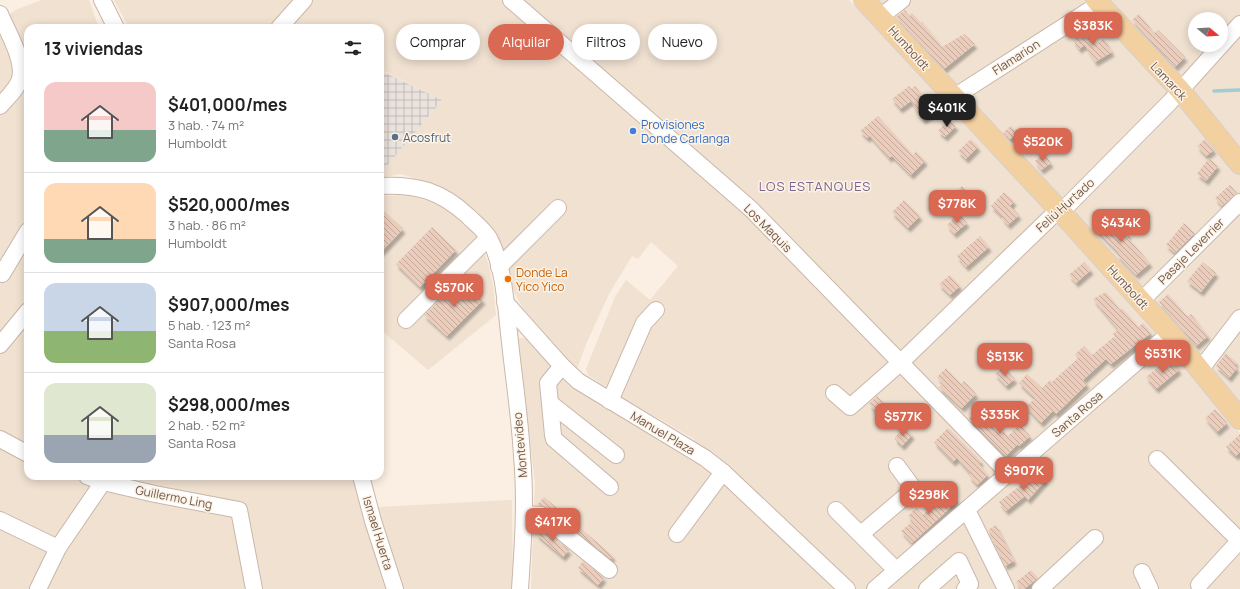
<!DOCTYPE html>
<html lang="es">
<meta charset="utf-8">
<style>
:root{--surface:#fff;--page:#f6f6f6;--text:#222;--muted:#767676;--line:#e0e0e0;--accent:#d96952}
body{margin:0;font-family:Manrope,sans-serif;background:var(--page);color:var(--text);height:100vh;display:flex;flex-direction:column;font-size:15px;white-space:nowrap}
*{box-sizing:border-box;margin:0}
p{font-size:13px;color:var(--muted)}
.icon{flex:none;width:22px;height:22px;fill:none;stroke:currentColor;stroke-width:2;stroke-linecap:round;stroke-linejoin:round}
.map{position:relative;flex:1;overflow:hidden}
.details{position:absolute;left:24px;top:24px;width:360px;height:456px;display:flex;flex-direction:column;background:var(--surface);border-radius:12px;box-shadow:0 2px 10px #0003}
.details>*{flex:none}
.hud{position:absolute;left:396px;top:24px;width:380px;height:36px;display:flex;gap:8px}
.needle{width:26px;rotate:108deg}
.fabs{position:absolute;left:1188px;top:12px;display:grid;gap:8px}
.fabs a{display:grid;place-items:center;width:40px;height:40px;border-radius:50%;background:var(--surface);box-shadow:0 2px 10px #0003;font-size:20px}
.price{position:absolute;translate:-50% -34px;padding:0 9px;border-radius:8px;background:var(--accent);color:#fff;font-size:13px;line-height:26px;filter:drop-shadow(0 1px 2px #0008)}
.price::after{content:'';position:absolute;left:50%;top:24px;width:12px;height:9px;margin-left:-6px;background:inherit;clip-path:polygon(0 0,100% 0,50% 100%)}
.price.selected{background:#222;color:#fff}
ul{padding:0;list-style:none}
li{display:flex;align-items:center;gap:12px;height:100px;padding:0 20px}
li+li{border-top:1px solid var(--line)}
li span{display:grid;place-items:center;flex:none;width:112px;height:80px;border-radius:12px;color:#555}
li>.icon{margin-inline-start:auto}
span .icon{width:48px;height:48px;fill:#fffc;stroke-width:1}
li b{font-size:17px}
h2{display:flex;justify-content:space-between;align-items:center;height:48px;padding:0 20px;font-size:17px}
.tag{padding:0 14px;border-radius:18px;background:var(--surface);box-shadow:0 2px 10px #0003;font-size:14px;line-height:36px}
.tag.selected{background:var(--accent);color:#fff}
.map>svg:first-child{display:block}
.residential{fill:#f0e1d1;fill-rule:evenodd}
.industrial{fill:url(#industrial-grid)}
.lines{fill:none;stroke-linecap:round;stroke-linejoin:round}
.stream{stroke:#a0cdd2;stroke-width:3.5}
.building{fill:url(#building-back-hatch);filter:url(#shadow)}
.minor-casing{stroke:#c9b7aa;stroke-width:18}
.major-casing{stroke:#d7d0cd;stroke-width:22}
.minor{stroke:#fff;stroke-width:16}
.major{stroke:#f3d0a0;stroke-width:20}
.shop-dot{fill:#3f7fe0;stroke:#fdf4e8;stroke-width:1.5}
.service-dot{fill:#5c6f8a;stroke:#fdf4e8;stroke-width:1.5}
.food-dot{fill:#e8710a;stroke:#fdf4e8;stroke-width:1.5}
.labels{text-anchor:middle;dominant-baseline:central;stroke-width:3;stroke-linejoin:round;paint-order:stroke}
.street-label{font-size:12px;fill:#6f564b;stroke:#fdf4e8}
.shop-label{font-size:12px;fill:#366cbe;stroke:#fdf4e8;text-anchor:start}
.service-label{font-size:12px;fill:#4e5e75;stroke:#fdf4e8;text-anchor:start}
.food-label{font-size:12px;fill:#c56008;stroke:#fdf4e8;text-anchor:start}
.neighbourhood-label{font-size:13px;letter-spacing:1px;fill:#7b638c;stroke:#fdf4e8}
</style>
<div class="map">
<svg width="1240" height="589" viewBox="0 0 1240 589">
<defs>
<pattern id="industrial-grid" width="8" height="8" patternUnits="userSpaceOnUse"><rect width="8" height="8" fill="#e9e2dd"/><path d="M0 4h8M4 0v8" fill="none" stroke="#c1bab5"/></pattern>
<pattern id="building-back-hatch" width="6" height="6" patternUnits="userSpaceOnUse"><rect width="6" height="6" fill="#eccdbc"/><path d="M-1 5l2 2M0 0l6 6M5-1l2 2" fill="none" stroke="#c3a99b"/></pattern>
<filter id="shadow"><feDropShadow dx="2.5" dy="4.5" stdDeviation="1" flood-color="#0004"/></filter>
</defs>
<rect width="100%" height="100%" fill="#faefe2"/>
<g class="residential">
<polygon points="42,0 89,0 99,28 28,28 28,476 356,476 369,519 379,507 512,500 513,589 0,589 0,23 15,10"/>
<polygon points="114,0 849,0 1049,212 1155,329 1240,433 1240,589 531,589 535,482 517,338 526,338 553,369 569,385 695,463 694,439 618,395 588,375 586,369 615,297 626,280 650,300 678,266 651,242 638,259 632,256 609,294 586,344 577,369 523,308 514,292 507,263 490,227 479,214 449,193 424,181 401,174 380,178 380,174 442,100 380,69 380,28 129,28"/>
<path d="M877,0H1240V402L1200,352L1058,195ZM1195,19H1221V45H1195Z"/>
<polygon points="407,195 435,203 459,218 469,227 482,246 489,266 493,286 496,315 428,370 380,329 380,196"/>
</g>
<polygon class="industrial" points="384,72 442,100 380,174 380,76"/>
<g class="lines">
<polyline class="stream" points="1214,91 1240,90"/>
</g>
<g class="building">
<polygon points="905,10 909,16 912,13 921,23 922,22 942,47 964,34 975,44 944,69 896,17"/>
<polygon points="1139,14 1154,33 1158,30 1185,57 1175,67 1132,20"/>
<polygon points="1088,31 1096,44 1104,39 1112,52 1095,62 1085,45 1079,49 1073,40"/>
<polygon points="909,86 911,89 915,86 928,103 931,100 938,110 923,120 911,101 900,109 892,99"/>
<polygon points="878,116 913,155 916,151 925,161 911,175 892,156 889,158 870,136 867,138 860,131"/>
<polygon points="949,120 956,126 945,137 938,131"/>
<polygon points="1011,126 1017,133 1009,140 1003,133"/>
<polygon points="971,139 978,147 966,159 958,151"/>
<polygon points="1205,139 1214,150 1206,156 1197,146"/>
<polygon points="1044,154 1051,163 1041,170 1035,161"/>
<polygon points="1209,158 1218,166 1206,181 1197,174"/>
<polygon points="1230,185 1237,193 1222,206 1215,198"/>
<polygon points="962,186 972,196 962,206 953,195"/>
<polygon points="1004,192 1014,201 1010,206 1019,215 1008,225 1002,218 1003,217 991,206"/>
<polygon points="904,200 920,216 908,228 892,212"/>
<polygon points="380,207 403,229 380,253"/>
<polygon points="1104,210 1129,235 1127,237 1150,263 1136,275 1117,255 1119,253 1095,229 1101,222 1096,218"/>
<polygon points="959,214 967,223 954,234 947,225"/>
<polygon points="1184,223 1195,233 1175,253 1166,245"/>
<polygon points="432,227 456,250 420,287 396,264"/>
<polygon points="980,236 989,247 966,267 957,256"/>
<polygon points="1084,262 1091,270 1076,283 1069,275"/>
<polygon points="1203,262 1216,273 1201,292 1187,281"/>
<polygon points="950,275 960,286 950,295 939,284"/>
<polygon points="461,279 483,300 447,336 424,315"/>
<polygon points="1106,292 1120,310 1122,308 1138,327 1143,323 1151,333 1111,364 1106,359 1083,380 1087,384 1056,414 1053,411 1041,423 1026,407 1035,398 1019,383 1027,374 1042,388 1050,380 1052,382 1078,358 1075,354 1084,346 1092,355 1115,336 1113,334 1118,329 1093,299"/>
<polygon points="1168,294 1186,315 1188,316 1191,314 1208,336 1196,346 1159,302"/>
<polygon points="1226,353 1236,362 1234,365 1237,368 1229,378 1216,366"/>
<polygon points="1170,358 1179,370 1156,389 1146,377"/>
<polygon points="1003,367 1015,379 1006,386 995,374"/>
<polygon points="946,368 961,384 964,381 976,394 962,408 939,387 943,384 937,377"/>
<polygon points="877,396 889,409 881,417 869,404"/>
<polygon points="1215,409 1227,423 1217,432 1205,418"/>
<polygon points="977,411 1000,435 1004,431 1008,436 1020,425 1030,436 1019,446 1018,444 1006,456 969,419"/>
<polygon points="905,427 912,435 902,446 895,439 895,437"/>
<polygon points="948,428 981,461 979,464 988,475 977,485 969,476 971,474 957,458 953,462 934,442"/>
<polygon points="1240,434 1240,452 1236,456 1226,447"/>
<polygon points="1036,470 1046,480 1028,500 1025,496 1006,511 999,502 1025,482"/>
<polygon points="941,486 957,499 947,511 912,543 901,531 913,521 908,516 916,508 923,515 939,499 934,494"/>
<polygon points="544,497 613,556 611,559 547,508 537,505"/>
<polygon points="996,525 1014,561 1005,566 988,530"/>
<polygon points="542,528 569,550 563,557 536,534"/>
<polygon points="583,561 604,578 598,585 578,568"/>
<polygon points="1031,570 1038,578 1024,589 1021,589 1016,582"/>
</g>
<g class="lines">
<defs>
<g id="minor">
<polyline points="102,0 116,28"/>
<polyline points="511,0 751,209 1008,473"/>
<path d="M0,14C7,31 25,60 20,79C17,89 7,98 0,106"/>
<polyline points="880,17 902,0"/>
<polyline points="279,28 304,0"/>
<polyline points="954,97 1099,4"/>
<path d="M380,186C417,184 441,191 468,216C475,223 484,230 489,238C505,267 506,310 510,342C514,380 520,418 522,456C526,500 523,545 520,589"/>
<polyline points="499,267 558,208"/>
<polyline points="2,274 28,231"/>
<polyline points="1141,301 1240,202"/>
<polyline points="505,302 562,366 578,381 705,458 723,472 847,589"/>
<polyline points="406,320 488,238"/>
<polyline points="0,345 28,311"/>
<polyline points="562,366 548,383 553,435 554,439 610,487"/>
<polyline points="1200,370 1240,318"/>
<polyline points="834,393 850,407 900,363 1052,216 1061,212 1074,199 1170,102 1240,24"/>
<polyline points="610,401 644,323 656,310"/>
<polyline points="550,403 616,455"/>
<polyline points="0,439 28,454"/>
<polyline points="1157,459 1240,541"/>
<polyline points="87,476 103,482 155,494 239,510 254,589"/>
<polyline points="361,476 373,521 395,589"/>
<polyline points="836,510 896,570"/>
<polyline points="967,510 1006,589"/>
<polyline points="524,514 541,515 609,570"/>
<polyline points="0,520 58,548"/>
<polyline points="677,534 723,472"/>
<polyline points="861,534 914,489 897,466"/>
<polyline points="1142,572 1150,589"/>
<polyline points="1199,585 1240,540"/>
<polyline points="38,589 58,548 103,482"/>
<polyline points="875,589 1170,333"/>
<polyline points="927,589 959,561 970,584 965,589"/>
<polyline points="1040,589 1095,538"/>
</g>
<g id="major">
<polyline points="864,0 1061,212 1170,333 1240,419"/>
<polyline points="1096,0 1180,90 1240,164"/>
</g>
</defs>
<use href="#minor" class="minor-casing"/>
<use href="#major" class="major-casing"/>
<use href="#minor" class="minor"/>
<use href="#major" class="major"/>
</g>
<circle class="shop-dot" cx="633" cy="131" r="4"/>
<circle class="service-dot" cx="395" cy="137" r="4"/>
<circle class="food-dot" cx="508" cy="279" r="4"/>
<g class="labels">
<g class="street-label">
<text transform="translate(909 48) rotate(48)">Humboldt</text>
<text transform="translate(1016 57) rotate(-33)">Flamarion</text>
<text transform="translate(1169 81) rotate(47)">Lamarck</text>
<text transform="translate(1065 205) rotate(-42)">Feliú Hurtado</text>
<text transform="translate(768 228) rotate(45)">Los Maquis</text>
<text transform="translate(1191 251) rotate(-45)">Pasaje Leverrier</text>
<text transform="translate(1128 287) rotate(48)">Humboldt</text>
<text transform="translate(1077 414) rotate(-41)">Santa Rosa</text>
<text transform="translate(663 433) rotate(31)">Manuel Plaza</text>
<text transform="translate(520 445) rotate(-95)">Montevideo</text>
<text transform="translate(174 497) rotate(11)">Guillermo Ling</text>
<text transform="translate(378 533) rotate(73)">Ismael Huerta</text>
</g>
<g class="shop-label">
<text x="641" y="124">Provisiones<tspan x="641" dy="14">Donde Carlanga</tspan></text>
</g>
<g class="service-label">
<text x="403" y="137">Acosfrut</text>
</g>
<g class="food-label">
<text x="516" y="272">Donde La<tspan x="516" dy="14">Yico Yico</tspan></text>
</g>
<g class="neighbourhood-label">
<text x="815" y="186">LOS ESTANQUES</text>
</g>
</g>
</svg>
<div class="fabs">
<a><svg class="needle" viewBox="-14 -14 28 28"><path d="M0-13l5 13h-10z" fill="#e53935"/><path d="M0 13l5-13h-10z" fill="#767676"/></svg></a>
</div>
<b class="price" style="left:1093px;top:46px">$383K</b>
<b class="price selected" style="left:947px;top:128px">$401K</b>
<b class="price" style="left:1043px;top:162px">$520K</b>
<b class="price" style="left:957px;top:224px">$778K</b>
<b class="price" style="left:1121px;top:243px">$434K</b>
<b class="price" style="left:454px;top:308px">$570K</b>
<b class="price" style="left:1163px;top:374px">$531K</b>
<b class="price" style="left:1005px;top:377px">$513K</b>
<b class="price" style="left:1000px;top:435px">$335K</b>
<b class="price" style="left:903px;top:437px">$577K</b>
<b class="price" style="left:1024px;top:491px">$907K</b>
<b class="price" style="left:929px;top:515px">$298K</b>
<b class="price" style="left:553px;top:542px">$417K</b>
<div class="hud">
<a class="tag">Comprar</a>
<a class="tag selected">Alquilar</a>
<a class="tag">Filtros</a>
<a class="tag">Nuevo</a>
</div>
<section class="details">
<h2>13 viviendas<svg class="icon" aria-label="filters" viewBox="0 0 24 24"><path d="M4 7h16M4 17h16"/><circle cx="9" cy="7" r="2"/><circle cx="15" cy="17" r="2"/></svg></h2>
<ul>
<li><span style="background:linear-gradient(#f6c9c9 60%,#7fa58c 0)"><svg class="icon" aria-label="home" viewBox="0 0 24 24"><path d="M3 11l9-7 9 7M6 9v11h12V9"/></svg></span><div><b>$401,000/mes</b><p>3 hab. · 74 m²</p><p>Humboldt</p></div></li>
<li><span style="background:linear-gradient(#ffd9b3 70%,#7fa58c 0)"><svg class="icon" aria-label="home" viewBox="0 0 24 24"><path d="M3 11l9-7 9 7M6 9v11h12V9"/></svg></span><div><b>$520,000/mes</b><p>3 hab. · 86 m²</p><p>Humboldt</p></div></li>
<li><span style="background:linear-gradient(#c9d6e8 60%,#8fb573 0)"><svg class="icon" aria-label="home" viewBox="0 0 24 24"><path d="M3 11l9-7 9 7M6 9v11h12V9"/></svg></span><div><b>$907,000/mes</b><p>5 hab. · 123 m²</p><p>Santa Rosa</p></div></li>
<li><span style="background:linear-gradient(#dfe7d0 65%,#9aa5b1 0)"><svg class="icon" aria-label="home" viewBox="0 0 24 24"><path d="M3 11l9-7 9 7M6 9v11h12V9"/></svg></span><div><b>$298,000/mes</b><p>2 hab. · 52 m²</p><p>Santa Rosa</p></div></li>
</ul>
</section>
</div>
